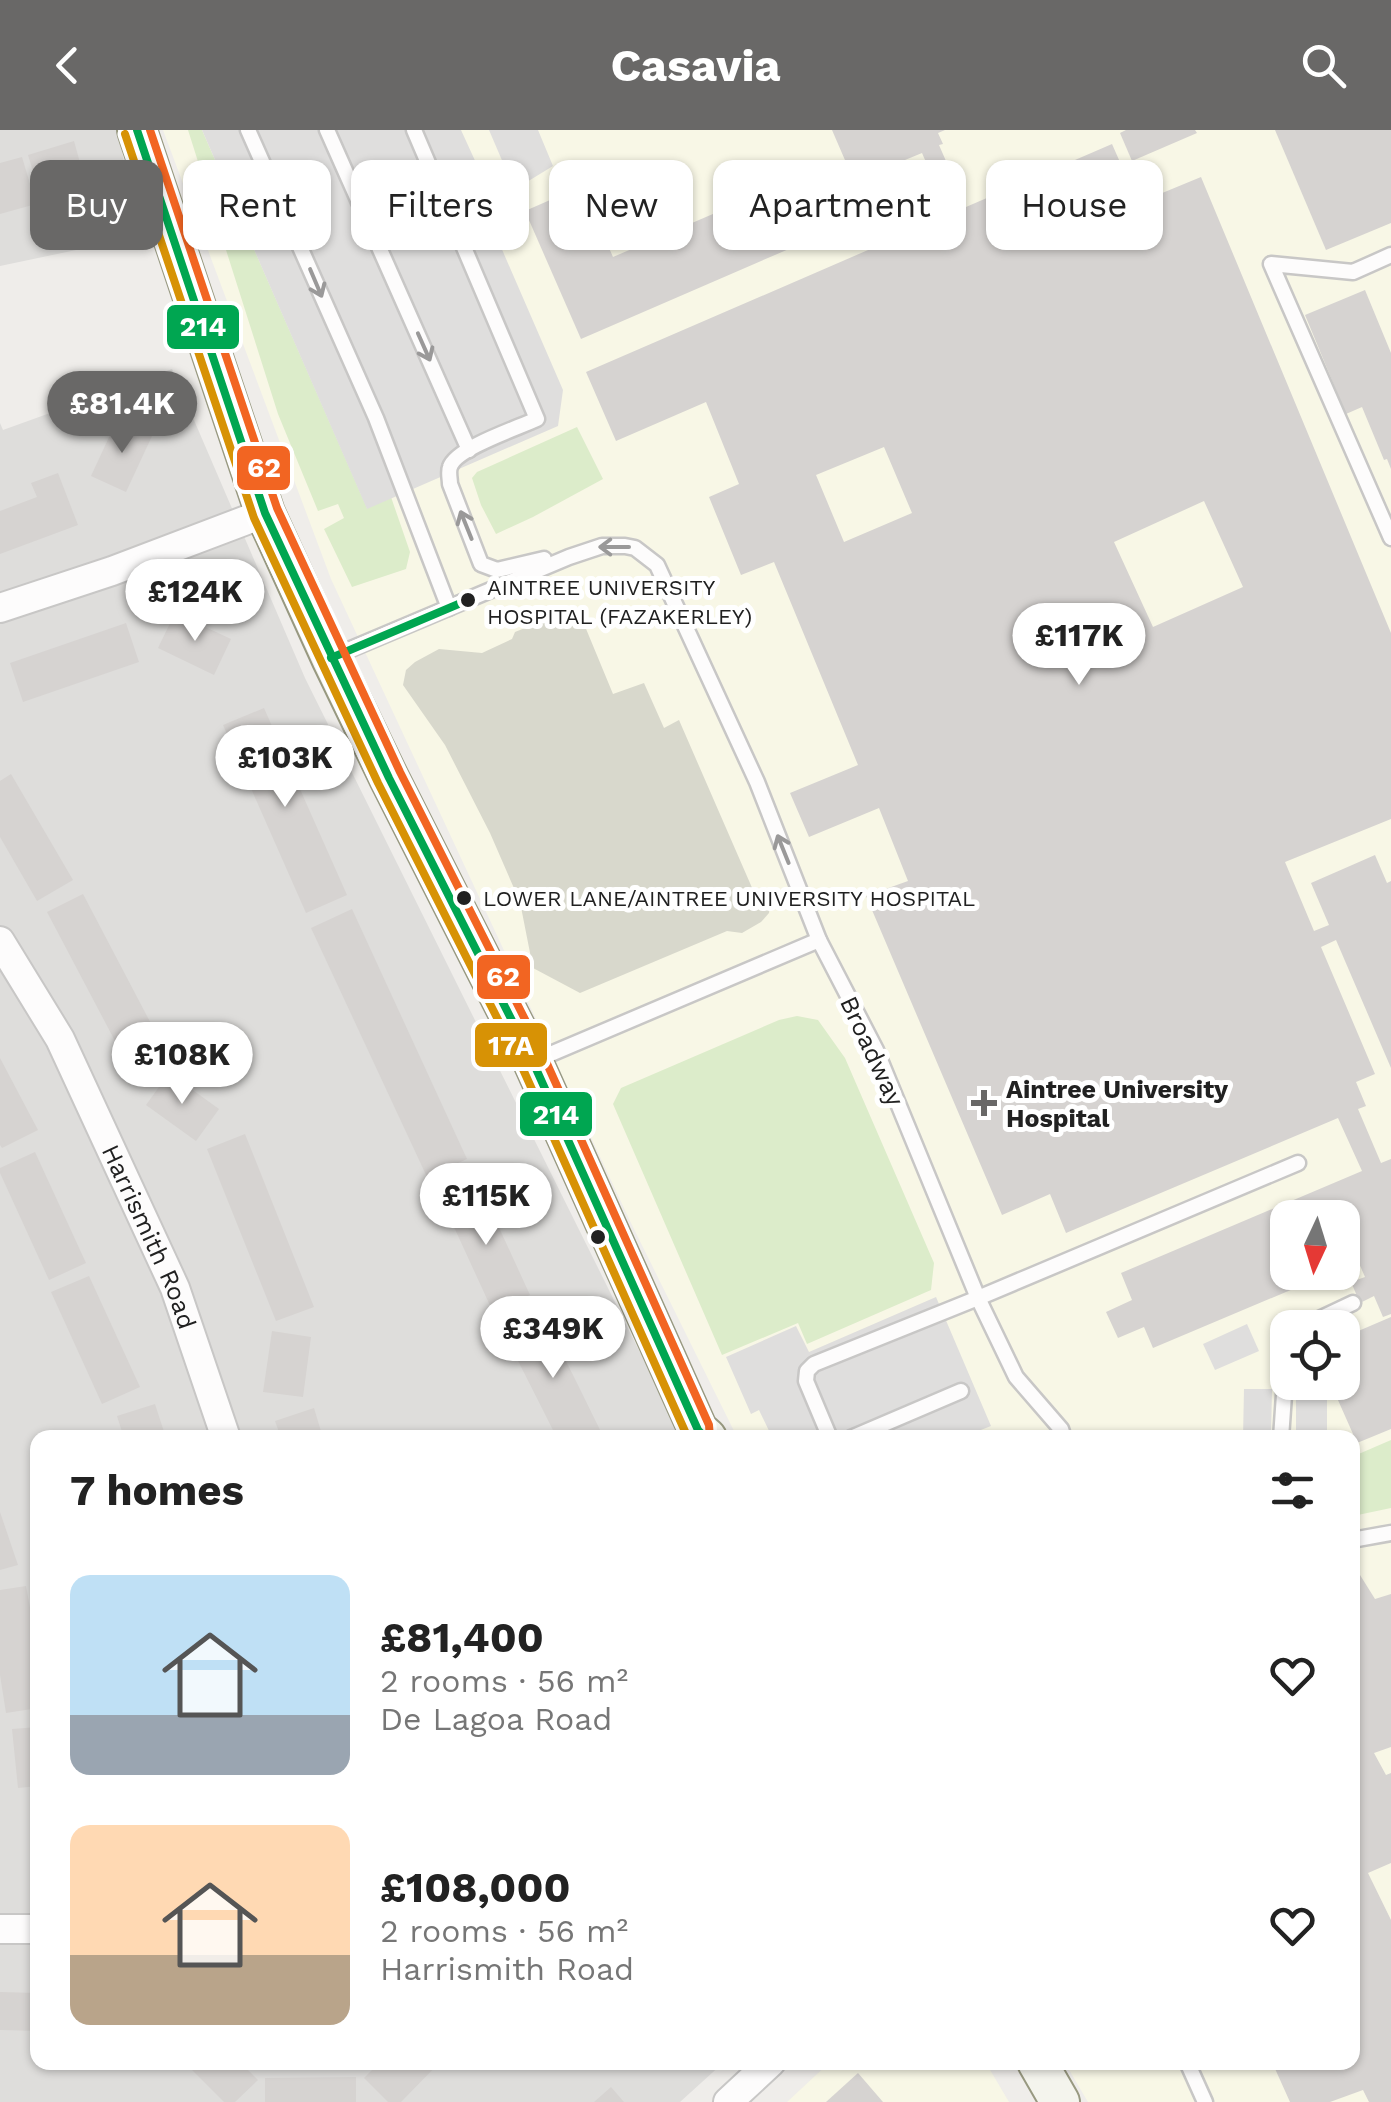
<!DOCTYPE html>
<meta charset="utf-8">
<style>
:root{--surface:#fff;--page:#f2f2f2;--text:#222;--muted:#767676;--accent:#696867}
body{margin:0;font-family:"Work Sans",sans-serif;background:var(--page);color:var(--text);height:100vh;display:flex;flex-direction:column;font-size:38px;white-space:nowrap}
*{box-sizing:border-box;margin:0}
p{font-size:32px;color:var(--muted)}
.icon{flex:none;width:55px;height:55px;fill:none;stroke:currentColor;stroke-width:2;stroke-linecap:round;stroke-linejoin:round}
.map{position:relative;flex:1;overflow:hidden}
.drawer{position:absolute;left:30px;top:1300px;width:1330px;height:640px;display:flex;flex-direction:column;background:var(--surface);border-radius:20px;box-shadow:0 2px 8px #0004}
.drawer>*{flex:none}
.top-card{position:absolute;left:30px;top:30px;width:1332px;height:90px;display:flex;gap:20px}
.needle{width:65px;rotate:184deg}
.buttons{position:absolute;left:1270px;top:1070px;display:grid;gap:20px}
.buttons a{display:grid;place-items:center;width:90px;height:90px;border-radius:20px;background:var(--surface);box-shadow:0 2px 8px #0004;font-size:50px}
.price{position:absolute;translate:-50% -85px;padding:0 22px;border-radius:35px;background:#fff;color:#222;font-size:32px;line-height:65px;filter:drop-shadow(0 2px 5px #0008)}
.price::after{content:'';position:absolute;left:50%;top:60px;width:30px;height:22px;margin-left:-15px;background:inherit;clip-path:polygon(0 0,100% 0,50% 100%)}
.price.active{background:var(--accent);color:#fff}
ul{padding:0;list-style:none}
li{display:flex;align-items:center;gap:30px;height:250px;padding:0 40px}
li span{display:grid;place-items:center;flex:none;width:280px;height:200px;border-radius:20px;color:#555}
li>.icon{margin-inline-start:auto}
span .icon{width:120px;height:120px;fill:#fffc;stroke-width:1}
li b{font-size:42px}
h2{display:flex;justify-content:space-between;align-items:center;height:120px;padding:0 40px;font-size:42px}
.pill{padding:0 35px;border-radius:20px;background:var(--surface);box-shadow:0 2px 8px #0004;font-size:35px;line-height:90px}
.pill.active{background:var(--accent);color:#fff}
header{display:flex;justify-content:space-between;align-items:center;height:130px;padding:0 40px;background:var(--accent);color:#fff;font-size:45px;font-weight:700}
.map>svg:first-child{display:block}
.residential{fill:#dedddb}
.education{fill:#f8f7e6;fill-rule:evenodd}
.construction{fill:#d8d8cc}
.grass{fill:#dcecca}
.parking{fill:#dfdedd}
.building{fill:#d6d3d1;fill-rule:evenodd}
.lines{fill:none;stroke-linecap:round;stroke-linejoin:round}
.lane-casing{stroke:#c8c7c6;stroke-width:19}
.street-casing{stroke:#c8c7c6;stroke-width:32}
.secondary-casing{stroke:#989981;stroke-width:42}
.lane{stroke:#fdfcfc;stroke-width:14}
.street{stroke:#fdfcfc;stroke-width:28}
.secondary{stroke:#f4f4ed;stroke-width:38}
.bus-1-casing{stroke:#fff;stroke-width:15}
.bus-2-casing{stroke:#fff;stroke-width:15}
.bus-3-casing{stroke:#fff;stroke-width:15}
.bus-1{stroke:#00a651;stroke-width:8}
.bus-2{stroke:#d79205;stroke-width:8}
.bus-3{stroke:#f26522;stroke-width:8}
.oneway{stroke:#9a9999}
.bus-dot{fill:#212121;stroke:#fff;stroke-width:4}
.poi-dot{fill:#696867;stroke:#fff;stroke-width:4}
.labels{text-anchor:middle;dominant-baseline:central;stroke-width:10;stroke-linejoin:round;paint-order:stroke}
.bus-label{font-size:22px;fill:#212121;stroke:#fff;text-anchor:start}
.street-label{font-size:25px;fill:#212121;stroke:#fff}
.poi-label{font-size:25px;font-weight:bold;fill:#212121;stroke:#fff;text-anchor:start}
.line-badge{stroke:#fff;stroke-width:4}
.badge-label{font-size:28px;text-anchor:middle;font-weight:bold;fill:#fff}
</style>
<header><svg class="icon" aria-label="back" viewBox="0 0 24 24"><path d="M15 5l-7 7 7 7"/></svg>Casavia<svg class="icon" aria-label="search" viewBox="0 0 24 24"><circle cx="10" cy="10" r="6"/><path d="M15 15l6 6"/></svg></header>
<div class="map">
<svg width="1391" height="1972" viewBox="0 0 1391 1972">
<rect width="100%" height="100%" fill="#efedea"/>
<g class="residential">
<polygon points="0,0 118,0 138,107 0,136"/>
<polygon points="172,239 305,548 682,1307 38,1308 38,1932 723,1933 680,1972 0,1972 0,293 3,300"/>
</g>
<g class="education">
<path d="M163,0H1391V1972H1088L1065,1933L1352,1932V1308L737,1307L630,1091L331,449ZM1288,1088H1342V1142H1288ZM1288,1198H1342V1252H1288Z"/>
<polygon points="830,1932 986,1933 1009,1972 787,1972"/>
</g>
<polygon class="construction" points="577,477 613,564 644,553 664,598 679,590 753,760 771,765 769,783 761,792 742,803 727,801 580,863 533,838 520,772 490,703 445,615 403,555 406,540 415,532 439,519 482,523 512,509 515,502"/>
<g class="grass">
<polygon points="188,0 202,0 367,378 391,367 410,422 406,439 352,457 324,399 344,388 338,374 318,381 278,284"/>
<polygon points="577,297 603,349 533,387 496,404 481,375 472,348 477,342"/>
<polygon points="797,886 818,890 845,928 934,1133 931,1160 807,1214 798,1193 722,1225 613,974 621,958 779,890"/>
<polygon points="1391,1310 1391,1378 1353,1386 1353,1324 1354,1326"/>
</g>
<g class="parking">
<polygon points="202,0 461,0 488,59 510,49 489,0 538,0 553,36 484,78 563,260 558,296 367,379"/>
<polygon points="936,1167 991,1296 963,1307 772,1307 759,1280 751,1284 726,1227 796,1196 809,1222"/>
<polygon points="1247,1194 1259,1221 1215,1240 1203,1214"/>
<polygon points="1244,1259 1272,1259 1271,1307 1243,1307"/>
<polygon points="1327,1259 1327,1307 1296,1307 1296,1261"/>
</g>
<g class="building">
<path d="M832,0H945L938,3L943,14L939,15L966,77L1112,14L1138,73L1201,47L1391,503V689L1285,732L1314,801L1329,795L1311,753L1375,725L1387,753L1391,751V938L1336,810L1321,817L1375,944L1356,952L1366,976L1358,979L1381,1033L1391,1029V1184L1383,1187L1374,1166L1360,1173L1351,1152L1365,1147L1358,1131L1342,1138V1088H1288V1142L1331,1143L1153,1218L1144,1197L1118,1208L1106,1182L1132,1170L1121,1143L1362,1041L1338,988L1066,1103L1050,1064L1002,1085L866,766L908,751L879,678L809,707L790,663L858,635L774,432L741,445L709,367L739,354L706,272L616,311L586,242L949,85L922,23L854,51ZM884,317L912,383L844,412L816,345ZM1204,371L1243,457L1153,497L1114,412Z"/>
<polygon points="1126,0 1195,0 1197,3 1132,31 1120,3"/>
<polygon points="1275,0 1391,0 1391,93 1326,120"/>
<polygon points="74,11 87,58 42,71 28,25"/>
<polygon points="22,27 36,74 0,84 0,33"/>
<polygon points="780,55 805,112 581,209 525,81 582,56 613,127"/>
<polygon points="1365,160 1391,223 1391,339 1387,329 1384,330 1362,277 1346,284 1305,185"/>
<polygon points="117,290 152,306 126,362 91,346"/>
<polygon points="58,343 78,395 0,424 0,381 37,367 31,353"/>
<polygon points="175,483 231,509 214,545 158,518"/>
<polygon points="126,493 139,532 23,572 10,533"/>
<polygon points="264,578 347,765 306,783 223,595"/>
<polygon points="11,644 73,750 37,771 0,707 0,651"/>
<polygon points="83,764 169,928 134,947 47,782"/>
<polygon points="352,779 467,1029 427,1047 311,798"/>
<polygon points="0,928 38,1000 2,1018 0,1015"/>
<polygon points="169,943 219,979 196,1011 146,975"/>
<polygon points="245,1004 314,1177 276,1191 207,1019"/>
<polygon points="35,1022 86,1133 49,1150 0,1043 0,1038"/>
<polygon points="479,1054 530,1165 493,1182 442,1071"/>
<polygon points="89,1146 140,1257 102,1274 51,1162"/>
<polygon points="543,1186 574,1247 604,1308 557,1308 505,1205"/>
<polygon points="1391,1187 1391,1299 1357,1313 1330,1252 1342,1252 1342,1208"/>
<polygon points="272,1201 311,1207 303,1267 263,1262"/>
<polygon points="155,1274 166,1308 124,1308 117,1286"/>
<polygon points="314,1278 323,1308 281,1308 275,1291"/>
<polygon points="0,1382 18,1435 0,1440"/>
<polygon points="1360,1445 1375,1469 1391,1464 1391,1617 1374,1623 1386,1645 1391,1643 1391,1733 1368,1743 1391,1790 1391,1972 1369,1972 1363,1960 1330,1972 1290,1972 1272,1932 1352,1932 1352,1733 1360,1729 1352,1711 1352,1446"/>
<polygon points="26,1456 38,1521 38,1578 6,1583 0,1545 0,1460"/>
<polygon points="38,1597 38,1656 18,1658 12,1599"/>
<polygon points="0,1862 38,1863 38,1901 0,1900"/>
<polygon points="184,1932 240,1932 258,1950 235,1972 224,1972"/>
<polygon points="380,1932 440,1932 401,1972 388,1972 364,1948"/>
<polygon points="858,1943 883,1972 826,1972"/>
<polygon points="356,1947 356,1972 265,1972 265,1948"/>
<polygon points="611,1957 624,1972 594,1972"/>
</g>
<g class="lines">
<defs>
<g id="lane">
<polyline points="248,0 376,288 449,478"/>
<polyline points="327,0 469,320"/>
<path d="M414,0L537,289C518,298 456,318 450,337C448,342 450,349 450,354L481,434L497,440L544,429"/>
<polyline points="1391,125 1353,142 1271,134 1391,408"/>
<polyline points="332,527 569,427 602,416 625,416 635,418 657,435 757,652 819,810 876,920 978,1168 1016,1247 1061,1299 1064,1308"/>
<polyline points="534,931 819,810"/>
<polyline points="1300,1198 1353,1173"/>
<polyline points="830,1308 806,1251 807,1241 814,1234 978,1168 1298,1033"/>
<polyline points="851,1308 961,1261"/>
<polyline points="1281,1308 1288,1207"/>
<polyline points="1352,1410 1391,1403"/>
<polyline points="1187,1932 1205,1972"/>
</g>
<g id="street">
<polyline points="0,478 112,441 265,383"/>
<path id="s1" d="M0,811L60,909L175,1158L226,1308"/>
<polyline points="0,1799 38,1799"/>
<polyline points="728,1972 771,1932"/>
</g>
<g id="secondary">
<polyline points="137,0 265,383 331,528 389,648 533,932 698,1300 707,1308"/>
<polyline points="1037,1932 1060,1972"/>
</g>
</defs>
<use href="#lane" class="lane-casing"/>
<use href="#street" class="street-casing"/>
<use href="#secondary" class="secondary-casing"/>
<use href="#lane" class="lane"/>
<use href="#street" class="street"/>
<use href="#secondary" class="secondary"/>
<defs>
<g id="bus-1">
<polyline points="137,0 265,383 389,648 533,932 698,1300 706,1308"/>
<polyline points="331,528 468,470"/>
</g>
<polyline id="bus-2" points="125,4 254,388 378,653 522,937 688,1308"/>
<polyline id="bus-3" points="150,0 277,378 400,642 544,927 709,1295 710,1308"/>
</defs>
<use href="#bus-1" class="bus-1-casing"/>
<use href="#bus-2" class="bus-2-casing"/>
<use href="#bus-3" class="bus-3-casing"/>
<use href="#bus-1" class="bus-1"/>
<use href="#bus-2" class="bus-2"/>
<use href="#bus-3" class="bus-3"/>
</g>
<defs><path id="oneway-shaft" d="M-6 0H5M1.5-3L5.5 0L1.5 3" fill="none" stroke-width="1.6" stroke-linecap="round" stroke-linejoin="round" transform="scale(2.5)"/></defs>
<g class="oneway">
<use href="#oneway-shaft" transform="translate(316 153) rotate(67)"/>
<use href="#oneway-shaft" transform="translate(424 217) rotate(66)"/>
<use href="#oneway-shaft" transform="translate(466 395) rotate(-112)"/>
<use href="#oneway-shaft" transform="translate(614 417) rotate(180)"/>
<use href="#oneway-shaft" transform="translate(783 719) rotate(-112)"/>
</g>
<g class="bus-dot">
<circle cx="468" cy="470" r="9"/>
<circle cx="464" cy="768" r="9"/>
<circle cx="598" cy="1107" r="9"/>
</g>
<path class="poi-dot" d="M979 958h10v10h10v10h-10v10h-10v-10h-10v-10h10z"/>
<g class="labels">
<g class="bus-label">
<text x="487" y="457">AINTREE UNIVERSITY<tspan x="487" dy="29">HOSPITAL (FAZAKERLEY)</tspan></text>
<text x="483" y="768">LOWER LANE/AINTREE UNIVERSITY HOSPITAL</text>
</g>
<g class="street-label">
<text transform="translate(872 921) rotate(65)">Broadway</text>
<text stroke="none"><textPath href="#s1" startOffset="332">Harrismith Road</textPath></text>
</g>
<g class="poi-label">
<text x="1006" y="959">Aintree University<tspan x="1006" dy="29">Hospital</tspan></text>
</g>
</g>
<g class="line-badge">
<rect x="165" y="173" width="76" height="48" rx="10" fill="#00a651"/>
<rect x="235" y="314" width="57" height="48" rx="10" fill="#f26522"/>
<rect x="475" y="823" width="57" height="48" rx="10" fill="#f26522"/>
<rect x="473" y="891" width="76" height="48" rx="10" fill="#d79205"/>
<rect x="518" y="960" width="76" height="48" rx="10" fill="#00a651"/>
</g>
<g class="badge-label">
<text x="203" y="206">214</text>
<text x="264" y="347">62</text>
<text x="503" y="856">62</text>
<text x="511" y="925">17A</text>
<text x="556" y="994">214</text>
</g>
</svg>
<div class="buttons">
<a><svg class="needle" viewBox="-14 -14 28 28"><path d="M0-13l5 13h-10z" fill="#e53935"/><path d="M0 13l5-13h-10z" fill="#767676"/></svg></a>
<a><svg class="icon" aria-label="locate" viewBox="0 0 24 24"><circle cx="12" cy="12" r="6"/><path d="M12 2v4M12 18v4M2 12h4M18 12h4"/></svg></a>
</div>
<b class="price active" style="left:122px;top:326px">£81.4K</b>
<b class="price" style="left:195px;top:514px">£124K</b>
<b class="price" style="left:1079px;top:558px">£117K</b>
<b class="price" style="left:285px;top:680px">£103K</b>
<b class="price" style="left:182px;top:977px">£108K</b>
<b class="price" style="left:486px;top:1118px">£115K</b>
<b class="price" style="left:553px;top:1251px">£349K</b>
<div class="top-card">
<a class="pill active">Buy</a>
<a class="pill">Rent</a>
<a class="pill">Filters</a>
<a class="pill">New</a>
<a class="pill">Apartment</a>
<a class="pill">House</a>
</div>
<section class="drawer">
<h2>7 homes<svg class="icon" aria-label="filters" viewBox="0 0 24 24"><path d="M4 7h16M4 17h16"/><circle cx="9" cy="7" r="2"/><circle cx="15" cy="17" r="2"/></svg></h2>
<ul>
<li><span style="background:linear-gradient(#bfe0f5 70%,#9aa5b1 0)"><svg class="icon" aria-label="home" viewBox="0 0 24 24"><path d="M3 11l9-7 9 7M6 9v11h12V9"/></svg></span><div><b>£81,400</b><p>2 rooms · 56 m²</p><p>De Lagoa Road</p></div><svg class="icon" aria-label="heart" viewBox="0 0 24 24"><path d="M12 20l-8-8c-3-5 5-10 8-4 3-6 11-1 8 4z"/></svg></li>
<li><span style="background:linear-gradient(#ffd9b3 65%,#b9a48a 0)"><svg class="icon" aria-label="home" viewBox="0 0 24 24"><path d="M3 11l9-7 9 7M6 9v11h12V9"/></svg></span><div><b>£108,000</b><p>2 rooms · 56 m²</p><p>Harrismith Road</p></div><svg class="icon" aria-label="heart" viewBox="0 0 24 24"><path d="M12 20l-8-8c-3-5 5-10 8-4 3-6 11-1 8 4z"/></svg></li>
</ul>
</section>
</div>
